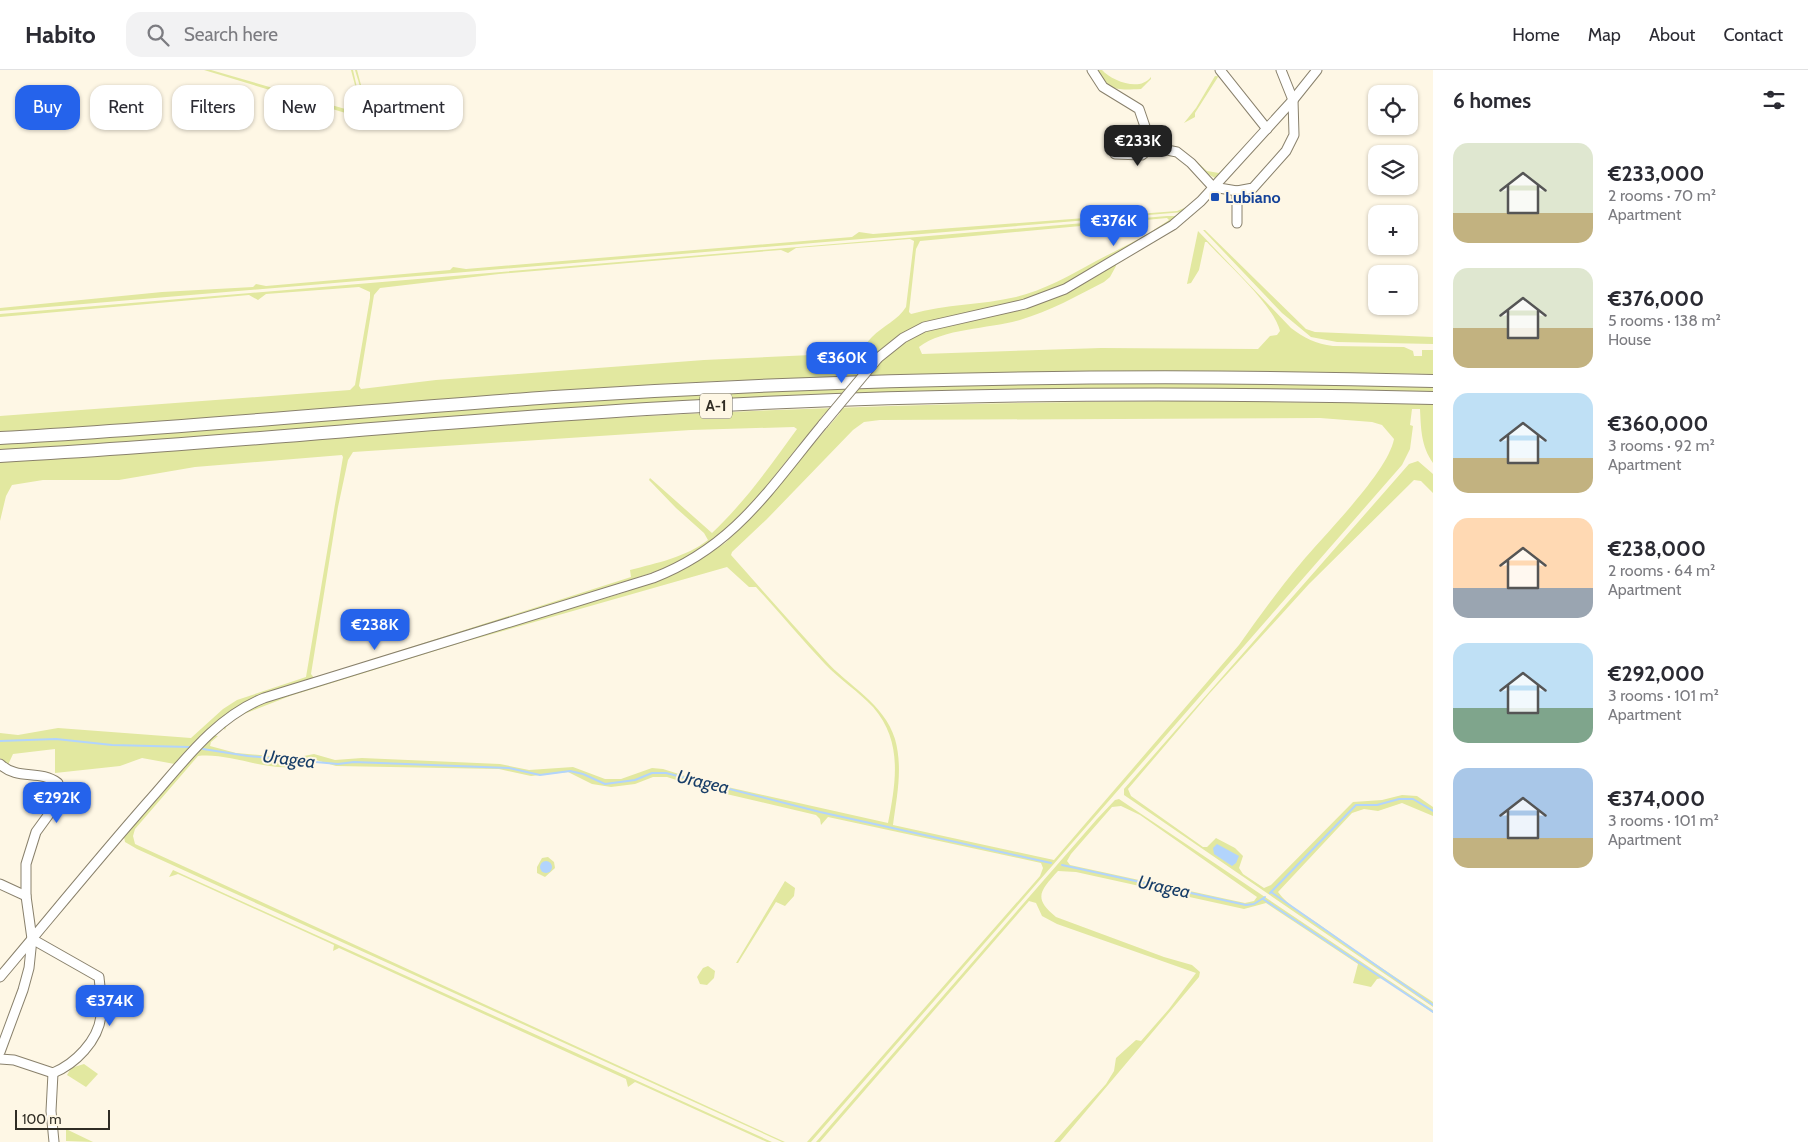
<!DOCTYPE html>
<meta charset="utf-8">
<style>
:root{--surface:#fff;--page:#f2f2f3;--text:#2b2b33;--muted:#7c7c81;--line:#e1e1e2;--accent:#2563eb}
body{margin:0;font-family:Cabin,sans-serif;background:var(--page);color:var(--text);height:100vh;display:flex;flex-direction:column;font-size:19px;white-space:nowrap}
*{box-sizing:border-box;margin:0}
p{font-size:16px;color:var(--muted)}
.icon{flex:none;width:28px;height:28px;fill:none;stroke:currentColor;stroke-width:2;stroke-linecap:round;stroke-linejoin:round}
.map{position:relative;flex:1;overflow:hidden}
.side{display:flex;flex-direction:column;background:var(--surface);width:375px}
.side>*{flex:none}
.top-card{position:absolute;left:15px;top:15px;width:475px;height:45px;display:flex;gap:10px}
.fabs{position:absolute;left:1368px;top:15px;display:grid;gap:10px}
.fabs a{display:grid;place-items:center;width:50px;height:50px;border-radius:10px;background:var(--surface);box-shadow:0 1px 4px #0004;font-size:25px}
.scale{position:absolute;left:15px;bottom:12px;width:95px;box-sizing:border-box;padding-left:5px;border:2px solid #302d24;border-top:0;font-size:14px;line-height:18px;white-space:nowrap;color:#302d24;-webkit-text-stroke:4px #fef7e5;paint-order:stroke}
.price{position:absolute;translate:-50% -42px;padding:0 11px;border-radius:10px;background:var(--accent);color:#fff;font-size:16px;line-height:32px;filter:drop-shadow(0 1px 2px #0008)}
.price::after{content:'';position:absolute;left:50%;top:30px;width:15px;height:11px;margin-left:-8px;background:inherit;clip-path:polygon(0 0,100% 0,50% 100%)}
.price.selected{background:#222;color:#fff}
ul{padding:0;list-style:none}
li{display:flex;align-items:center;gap:15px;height:125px;padding:0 20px}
li span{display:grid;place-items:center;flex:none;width:140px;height:100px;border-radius:15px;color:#555}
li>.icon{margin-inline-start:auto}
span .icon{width:60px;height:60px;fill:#fffc;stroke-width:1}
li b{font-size:21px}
h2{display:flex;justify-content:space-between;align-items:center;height:60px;padding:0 20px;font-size:21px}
.chip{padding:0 18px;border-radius:15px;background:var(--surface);box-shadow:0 1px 4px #0004;font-size:18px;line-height:45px}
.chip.selected{background:var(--accent);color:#fff}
header{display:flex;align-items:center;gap:30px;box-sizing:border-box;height:70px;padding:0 25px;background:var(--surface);border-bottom:1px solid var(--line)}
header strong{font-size:24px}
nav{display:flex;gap:28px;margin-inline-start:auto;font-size:18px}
.search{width:350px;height:45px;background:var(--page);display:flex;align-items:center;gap:12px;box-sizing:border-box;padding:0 18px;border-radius:15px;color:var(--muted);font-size:19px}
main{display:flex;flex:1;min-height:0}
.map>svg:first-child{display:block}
.green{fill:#e2e8a0;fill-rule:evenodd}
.water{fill:#b2d4fc}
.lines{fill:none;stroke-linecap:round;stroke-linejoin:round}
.stream{stroke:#b2d4fc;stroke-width:2}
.minor-casing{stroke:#89816c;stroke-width:11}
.highway-casing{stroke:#89816c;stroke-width:14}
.minor{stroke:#fff;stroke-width:9}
.highway{stroke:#fff;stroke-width:12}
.minor-bridge-casing{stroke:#89816c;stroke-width:11;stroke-linecap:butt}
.minor-bridge{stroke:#fff;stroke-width:9}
.transit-dot{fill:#1a4fb4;stroke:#fef7e5;stroke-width:2}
.labels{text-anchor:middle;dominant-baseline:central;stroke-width:4;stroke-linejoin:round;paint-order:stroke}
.shield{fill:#fef7e5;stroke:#6e6a5e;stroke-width:1}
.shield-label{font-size:15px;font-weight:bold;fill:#302d24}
.transit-label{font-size:16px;font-weight:bold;fill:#164399;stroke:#fef7e5;text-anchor:start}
.water-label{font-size:18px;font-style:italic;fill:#173d67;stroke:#fef7e5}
</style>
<header>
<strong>Habito</strong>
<div class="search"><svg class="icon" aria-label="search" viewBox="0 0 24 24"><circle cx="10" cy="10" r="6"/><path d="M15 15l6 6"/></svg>Search here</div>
<nav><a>Home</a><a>Map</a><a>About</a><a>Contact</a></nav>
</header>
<main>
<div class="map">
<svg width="1433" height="1072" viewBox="0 0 1433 1072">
<rect width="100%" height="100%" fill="#fef7e5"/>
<g class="green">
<polygon points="204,0 211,0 359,43 361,38 351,0 353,0 363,44 365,45 365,33 355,0 357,0 369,45 368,48 362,48"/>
<path d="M1095,0H1102C1112,11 1140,22 1151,7V9L1141,19C1116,20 1109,21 1095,0Z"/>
<polygon points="1215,6 1224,7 1263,59 1217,109 1202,101 1194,92 1195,90 1207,101 1219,103 1260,60 1260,56 1222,8 1218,7 1195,43 1195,47 1184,53 1196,38"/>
<polygon points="1193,132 1195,133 1184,142 0,241 0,238 162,222 253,217 256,214 266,216 450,200 453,197 466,199 852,167 859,162 873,164 1177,141 1189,136"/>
<path d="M1167,146H1177V150C1132,176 1088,206 1040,225C982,247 916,239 872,289H885C922,254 950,256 997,245C1038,236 1082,220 1115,193L1116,196L1110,207L1104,212C1077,226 1050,241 1020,250C990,259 944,258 919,277L922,284L1101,278L1258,279L1270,266L1277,265L1280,261C1274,235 1226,193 1207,172H1205L1199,200L1191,213L1187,214L1198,161L1291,258C1304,268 1316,274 1333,276L1404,277L1413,281L1414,286H1422V280H1433V304C1176,300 919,301 662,314C513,322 365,337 216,348C144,354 72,358 0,362V346L350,320L355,315L370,228V222L359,217L266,224L258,230L249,225L0,247V244ZM1167,148L1169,150C1145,167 1121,178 1096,191C1071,205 1044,220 1016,227C982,235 946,234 911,244L909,242L916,179L920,171ZM910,169L914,171L906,237C898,250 883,256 872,267C866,273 863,280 855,283L704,290L436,310L361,319L359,316L374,225L380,218L499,204L781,180L788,183L796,178Z"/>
<polygon points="1203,160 1205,160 1306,259 1315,262 1433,267 1433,274 1337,272 1311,267 1282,243"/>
<polygon points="1108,311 1433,315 1433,323 985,322 0,382 0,373 512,335 737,321"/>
<path d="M1186,331L1433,334V393C1421,376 1421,359 1420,339H1412L1410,355L1413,356L1410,379L1402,395L811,1072H807L1040,806L1043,798L1041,793L828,747L821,755L820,749L816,745L705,719L667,707H653L635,714L611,717L592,714L568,702L531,706L499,699L336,696L316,690C279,710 237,682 198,686L135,759L133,766L135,774L785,1072H782L137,779L125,772L124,767L212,665L218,666L211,672L210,676L236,683L294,688L314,684L335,690L362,688L500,694L529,700L573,697L605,709H621L652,698L663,699L701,711L888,753C896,712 903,671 873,637C858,621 839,609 825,594C801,569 779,542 756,517H749L727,497L464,572L290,626L239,646L227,654L225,660L222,656L236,645L267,631L485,563L623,523L687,498L725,473L744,455L840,343H825L747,440L713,471L674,495L610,517L244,633L220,649L180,695L142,688L120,696L55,703V679L13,684L8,695L0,688V663L18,665L58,658L191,668L223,639L237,630L306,607L343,387L342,385L195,397L119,410H43L12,415L6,426L0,451V392C171,383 341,366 512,354C736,339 961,332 1186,331ZM1320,348L1372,352L1382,355L1394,369C1388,402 1324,465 1301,493C1279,519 1259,547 1239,575L1054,790L893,755C897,725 903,698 895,669C884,633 848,616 825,590C793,555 762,520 731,485L732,482L767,449L853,360L864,352L880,350ZM794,357L797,359C771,395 744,433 712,463L650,408L649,410L676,438L704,463L708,470C686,487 657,493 630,500L631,507L314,608L311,604L338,437L348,390L353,382L691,360Z"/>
<path d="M1418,391L1433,404V423L1421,411L1414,410L1309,514L1209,624L1128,719L1131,726L1203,777H1207L1216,768L1235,778L1243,786L1239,798L1243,804L1264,818L1271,815L1353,732L1382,730L1402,725L1417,726L1433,737V746L1402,733L1378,741L1364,739L1352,743L1278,822C1288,836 1306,845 1320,855C1357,882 1395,907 1433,932V937L1124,725V719L1409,394Z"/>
<path d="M1119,729L1433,940V943L1382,908L1377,909L1371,917L1353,913L1358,894L1266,833L1244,839L1076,802L1058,801C1041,820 1032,828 1056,847L1164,887L1192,895L1200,902L1199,907L1060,1072H1054L1106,1014L1114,1001L1116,988L1136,970L1141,971L1169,939L1196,903L1057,854L1042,846L1036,833L1029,831L820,1072H816L1097,749L1115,730ZM1121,736L1140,745L1257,827L1254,831L1245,833L1070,795L1067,791L1071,784L1112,737Z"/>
<polygon points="548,787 554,792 555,798 545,807 537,803 537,797 542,788"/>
<polygon points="173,800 717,1047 772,1072 767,1072 635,1012 628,1017 626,1009 339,878 333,881 334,875 178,804 169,807"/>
<polygon points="785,811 795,818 794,826 785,836 776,832 738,893 736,893"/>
<polygon points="708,896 715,901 714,908 707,915 700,914 697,907 703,898"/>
<polygon points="84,994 98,1004 86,1017 67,1005 71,998"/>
<polygon points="66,1059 93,1072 66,1071"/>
</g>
<g class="water">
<polygon points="1217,774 1239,786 1236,793 1232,796 1214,784 1213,778"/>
<circle cx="546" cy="797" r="6"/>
</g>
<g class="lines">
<g class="stream">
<polyline points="0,671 56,669 112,675 189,677"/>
<polyline points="203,679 248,686 338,694 354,692 509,698 540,705 570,701 583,704 605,714 635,710 652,703 666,703 820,742 1051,793"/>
<polyline points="1062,795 1246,835 1254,834 1265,827"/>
<polyline points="1271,822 1433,935"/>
<polyline points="1270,823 1356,735 1377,735 1399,729 1413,729 1433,741"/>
<polyline points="1263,829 1433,942"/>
</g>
<defs>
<g id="minor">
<polyline points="1092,0 1103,17 1139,39 1152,77 1177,82 1191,93 1213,117 1237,121 1253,118 1286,81 1294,65 1293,30 1281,0"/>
<polyline points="1220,0 1267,59"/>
<polyline points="1115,84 1142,85 1152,77"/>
<polyline points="1237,121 1237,153"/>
<polyline points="878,288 903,268 924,257 1025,234 1065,219 1173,155 1201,131 1293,30 1317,0"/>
<path d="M0,694C18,711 39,699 58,713L60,729L36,762L26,794V826L32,869L29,898L23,920L0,982"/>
<polyline points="0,814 26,826"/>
<path d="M0,907C49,849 97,790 147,733C182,694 214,648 264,628L653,508C734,477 770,418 823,354"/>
<path d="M0,989L14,990L53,1003C75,994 98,971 101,946C103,934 100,919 99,907L32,869"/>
<polyline points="53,1003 51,1041 54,1072"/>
</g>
<g id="highway">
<path d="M0,368C185,358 369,340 554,327C846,308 1140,303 1433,311"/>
<path d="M0,386C228,374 455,349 683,337C933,323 1183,322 1433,328"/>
</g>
</defs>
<use href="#minor" class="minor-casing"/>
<use href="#highway" class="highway-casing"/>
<use href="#minor" class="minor"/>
<use href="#highway" class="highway"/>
<defs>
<polyline id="minor-bridge" points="823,354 878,288"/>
</defs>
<use href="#minor-bridge" class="minor-bridge-casing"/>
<use href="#minor-bridge" class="minor-bridge"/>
</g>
<rect class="transit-dot" x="1210" y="122" width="10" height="10" rx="2.5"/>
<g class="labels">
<rect class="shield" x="700" y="323.5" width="32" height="25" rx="4"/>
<g class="shield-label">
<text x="716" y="336">A-1</text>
</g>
<g class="transit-label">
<text x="1225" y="127">Lubiano</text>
</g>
<g class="water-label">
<text transform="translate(289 689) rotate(7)">Uragea</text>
<text transform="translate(703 712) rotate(13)">Uragea</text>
<text transform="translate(1164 817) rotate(12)">Uragea</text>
</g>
</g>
</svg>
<div class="fabs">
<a><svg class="icon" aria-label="locate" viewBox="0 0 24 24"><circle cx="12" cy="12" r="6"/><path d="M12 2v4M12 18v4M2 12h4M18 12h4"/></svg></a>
<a><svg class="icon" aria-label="layers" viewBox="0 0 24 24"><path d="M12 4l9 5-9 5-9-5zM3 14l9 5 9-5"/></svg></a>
<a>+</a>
<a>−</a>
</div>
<div class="scale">100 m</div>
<b class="price selected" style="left:1138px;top:97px">€233K</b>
<b class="price" style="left:1114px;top:177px">€376K</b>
<b class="price" style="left:842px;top:314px">€360K</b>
<b class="price" style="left:375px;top:581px">€238K</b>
<b class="price" style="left:57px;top:754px">€292K</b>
<b class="price" style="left:110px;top:957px">€374K</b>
<div class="top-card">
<a class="chip selected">Buy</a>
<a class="chip">Rent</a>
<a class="chip">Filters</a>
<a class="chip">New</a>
<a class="chip">Apartment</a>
</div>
</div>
<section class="side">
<h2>6 homes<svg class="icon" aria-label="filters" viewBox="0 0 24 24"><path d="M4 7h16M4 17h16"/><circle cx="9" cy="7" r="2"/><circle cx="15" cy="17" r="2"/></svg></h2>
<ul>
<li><span style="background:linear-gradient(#dfe7d0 70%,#c2b280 0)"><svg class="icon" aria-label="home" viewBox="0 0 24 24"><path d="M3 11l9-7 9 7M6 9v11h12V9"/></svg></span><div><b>€233,000</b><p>2 rooms · 70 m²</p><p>Apartment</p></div></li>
<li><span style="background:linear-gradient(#dfe7d0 60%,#c2b280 0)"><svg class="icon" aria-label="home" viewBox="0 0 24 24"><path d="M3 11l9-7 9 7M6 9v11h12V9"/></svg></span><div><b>€376,000</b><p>5 rooms · 138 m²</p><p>House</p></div></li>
<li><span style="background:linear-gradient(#bfe0f5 65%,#c2b280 0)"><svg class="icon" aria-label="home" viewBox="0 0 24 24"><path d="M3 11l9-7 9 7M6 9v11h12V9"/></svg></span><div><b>€360,000</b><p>3 rooms · 92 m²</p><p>Apartment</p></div></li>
<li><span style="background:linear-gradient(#ffd9b3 70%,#9aa5b1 0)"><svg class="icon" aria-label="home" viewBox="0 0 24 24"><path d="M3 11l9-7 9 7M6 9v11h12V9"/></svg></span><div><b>€238,000</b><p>2 rooms · 64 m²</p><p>Apartment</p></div></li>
<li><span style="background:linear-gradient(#bfe0f5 65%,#7fa58c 0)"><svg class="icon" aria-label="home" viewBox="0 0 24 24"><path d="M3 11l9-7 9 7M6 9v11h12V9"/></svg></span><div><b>€292,000</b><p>3 rooms · 101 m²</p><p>Apartment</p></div></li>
<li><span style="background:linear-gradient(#a9c7e8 70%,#c2b280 0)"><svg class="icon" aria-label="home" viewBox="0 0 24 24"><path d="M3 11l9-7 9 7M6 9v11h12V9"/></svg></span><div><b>€374,000</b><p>3 rooms · 101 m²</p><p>Apartment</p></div></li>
</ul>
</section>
</main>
